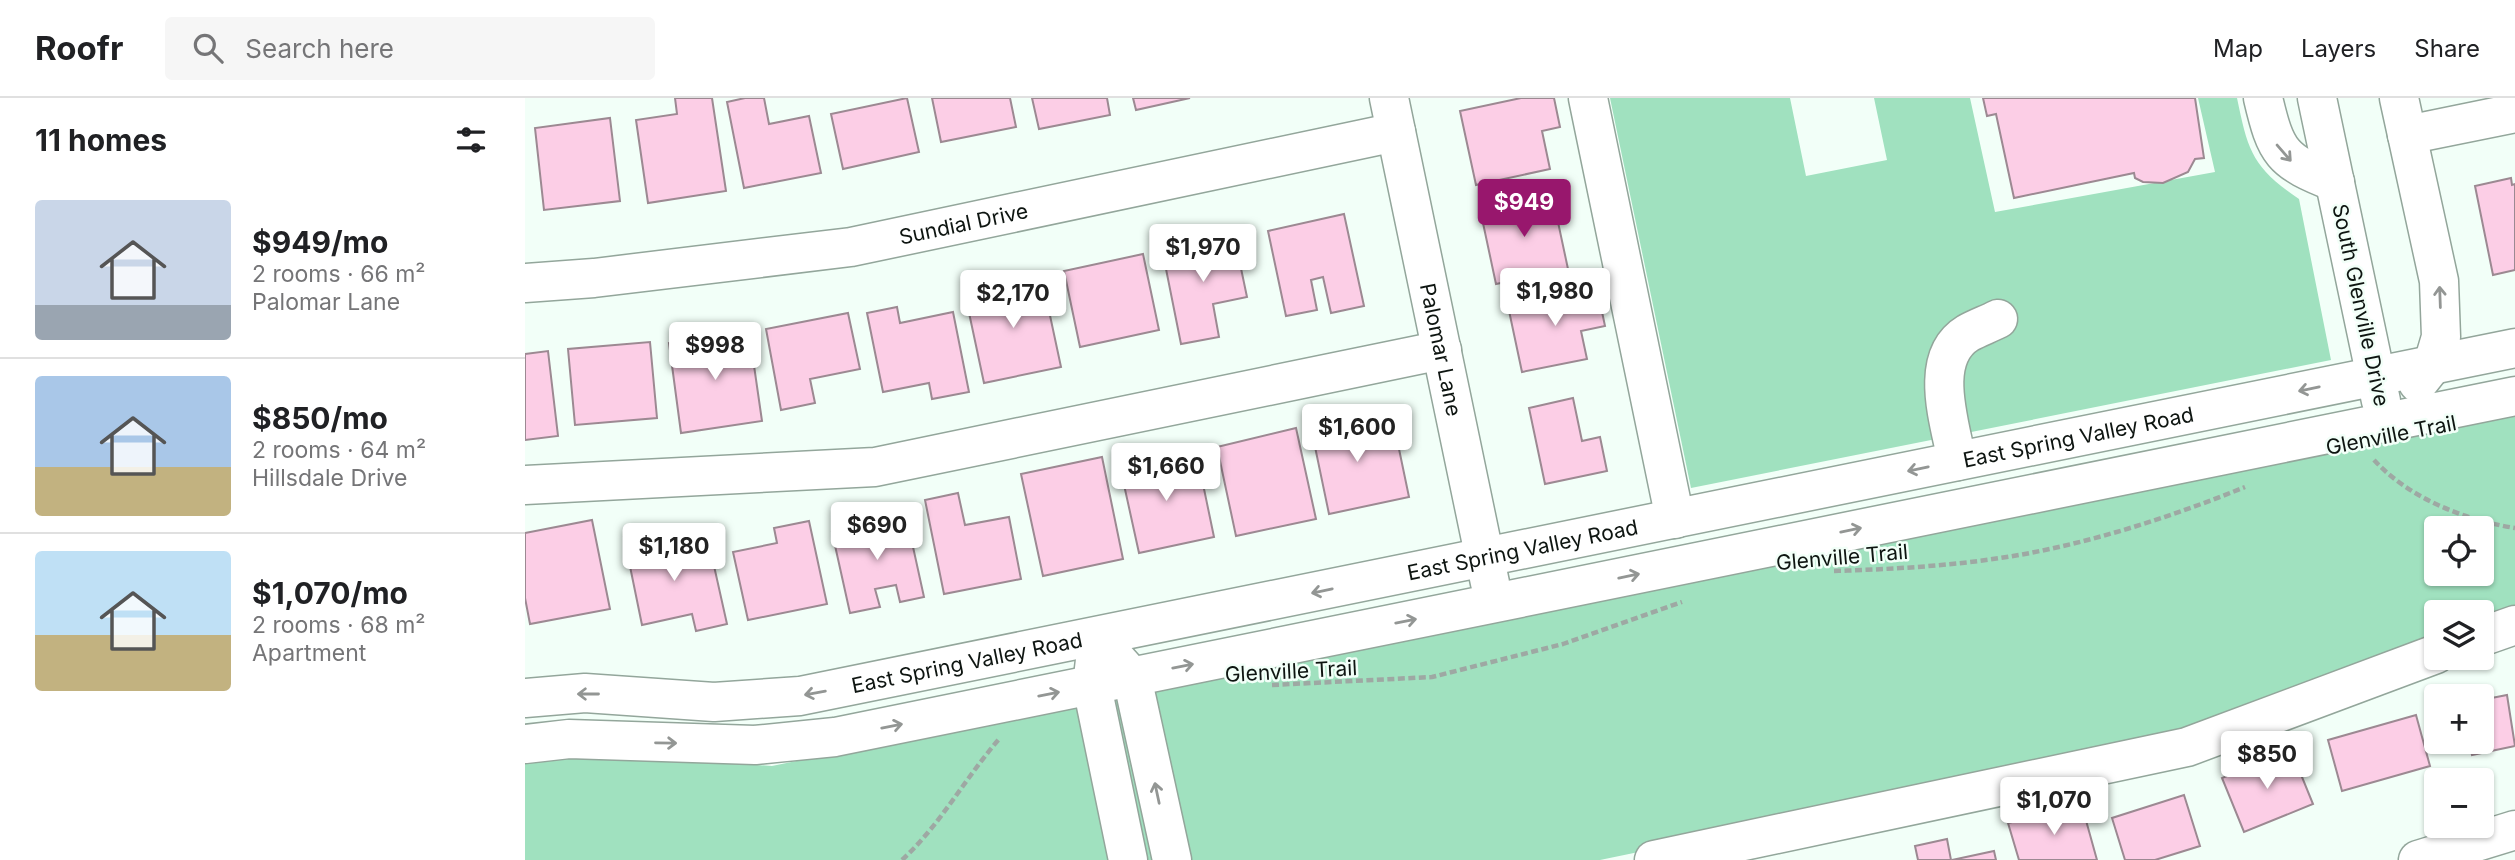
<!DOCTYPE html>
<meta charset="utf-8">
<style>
:root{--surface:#fff;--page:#f6f6f6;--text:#202124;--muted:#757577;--line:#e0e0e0;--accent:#98176d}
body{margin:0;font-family:Inter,sans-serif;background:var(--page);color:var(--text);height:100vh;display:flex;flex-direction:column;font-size:26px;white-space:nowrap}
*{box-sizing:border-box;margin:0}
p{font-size:23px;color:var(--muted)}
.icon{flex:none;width:38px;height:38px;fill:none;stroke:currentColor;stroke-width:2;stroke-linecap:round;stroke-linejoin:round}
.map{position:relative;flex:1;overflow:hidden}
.details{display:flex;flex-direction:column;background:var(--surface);width:525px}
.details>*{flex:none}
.controls{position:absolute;left:1899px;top:418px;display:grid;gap:14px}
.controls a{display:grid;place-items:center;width:70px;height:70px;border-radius:7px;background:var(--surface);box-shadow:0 2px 5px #0004;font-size:35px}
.price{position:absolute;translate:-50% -60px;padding:0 16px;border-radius:7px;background:#fff;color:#222;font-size:23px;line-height:46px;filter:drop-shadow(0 2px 4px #0008)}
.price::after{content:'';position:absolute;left:50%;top:42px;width:21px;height:16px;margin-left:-10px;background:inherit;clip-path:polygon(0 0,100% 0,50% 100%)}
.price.current{background:var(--accent);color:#fff}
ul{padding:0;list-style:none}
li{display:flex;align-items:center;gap:21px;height:175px;padding:0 35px}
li+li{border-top:2px solid var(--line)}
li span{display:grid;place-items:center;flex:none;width:196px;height:140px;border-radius:7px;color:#555}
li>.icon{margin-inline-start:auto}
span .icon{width:84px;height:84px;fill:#fffc;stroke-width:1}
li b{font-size:30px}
h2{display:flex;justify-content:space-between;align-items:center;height:84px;padding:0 35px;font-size:30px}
header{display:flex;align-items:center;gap:42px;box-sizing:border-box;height:98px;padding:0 35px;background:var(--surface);border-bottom:2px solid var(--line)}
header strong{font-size:33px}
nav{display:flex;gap:38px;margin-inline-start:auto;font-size:24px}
.search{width:490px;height:63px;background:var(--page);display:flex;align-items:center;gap:18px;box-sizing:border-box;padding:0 24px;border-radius:7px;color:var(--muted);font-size:26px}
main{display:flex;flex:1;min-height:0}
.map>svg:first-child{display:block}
.green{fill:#a0e1bf;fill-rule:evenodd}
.building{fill:#fccee6;stroke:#9c8992;stroke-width:2}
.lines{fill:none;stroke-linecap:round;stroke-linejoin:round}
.minor-casing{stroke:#93a69b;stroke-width:41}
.path{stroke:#9ea8a3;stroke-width:4.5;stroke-dasharray:7 3.5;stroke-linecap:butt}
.minor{stroke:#fff;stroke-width:38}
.oneway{stroke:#939694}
.labels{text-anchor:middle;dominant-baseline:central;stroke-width:5;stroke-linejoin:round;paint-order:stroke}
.street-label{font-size:21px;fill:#0e1511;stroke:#f2fff8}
</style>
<header>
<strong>Roofr</strong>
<div class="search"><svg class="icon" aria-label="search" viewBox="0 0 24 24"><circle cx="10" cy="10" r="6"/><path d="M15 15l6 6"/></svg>Search here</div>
<nav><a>Map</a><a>Layers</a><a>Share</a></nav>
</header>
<main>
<section class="details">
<h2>11 homes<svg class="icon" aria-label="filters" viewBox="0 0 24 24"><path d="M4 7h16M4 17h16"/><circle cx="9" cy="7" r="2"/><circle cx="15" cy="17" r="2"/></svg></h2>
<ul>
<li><span style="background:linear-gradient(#c9d6e8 75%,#9aa5b1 0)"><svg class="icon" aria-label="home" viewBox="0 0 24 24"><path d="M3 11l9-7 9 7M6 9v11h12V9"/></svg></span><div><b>$949/mo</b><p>2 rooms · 66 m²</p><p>Palomar Lane</p></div></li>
<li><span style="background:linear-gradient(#a9c7e8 65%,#c2b280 0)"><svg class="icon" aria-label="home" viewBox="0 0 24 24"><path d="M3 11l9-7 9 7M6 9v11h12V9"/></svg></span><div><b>$850/mo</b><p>2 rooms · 64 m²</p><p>Hillsdale Drive</p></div></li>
<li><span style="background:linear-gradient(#bfe0f5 60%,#c2b280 0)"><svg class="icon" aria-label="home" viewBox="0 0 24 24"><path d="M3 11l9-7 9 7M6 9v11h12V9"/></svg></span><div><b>$1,070/mo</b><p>2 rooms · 68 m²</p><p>Apartment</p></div></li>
</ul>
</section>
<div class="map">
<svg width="1990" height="762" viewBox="0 0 1990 762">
<rect width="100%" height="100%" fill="#f2fff8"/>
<g class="green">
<path d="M1085,0H1265L1281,78L1362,62L1349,0H1445L1470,114L1690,74L1673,0H1712C1723,53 1727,69 1774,101L1806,262L1166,390Z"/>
<path d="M1990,311V525L1957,537L1956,514H1911V553L1658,641L1075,762H0V663L103,658L247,668ZM1911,430H1956V476H1911Z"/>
</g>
<g class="building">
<polygon points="150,0 187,0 201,93 123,105 111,22 152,16"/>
<polygon points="220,0 239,0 244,26 284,18 296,75 219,90 202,4"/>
<polygon points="382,0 394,54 318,71 306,16"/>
<polygon points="407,0 485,0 491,29 416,44"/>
<polygon points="507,0 582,0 585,17 514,31"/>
<polygon points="608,0 665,0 611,12"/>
<polygon points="996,0 1029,0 1035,29 1017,33 1025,71 951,87 935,13"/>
<polygon points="1458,0 1670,0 1679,60 1670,61 1663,74 1638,85 1618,84 1610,80 1609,75 1489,100 1471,16 1462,18"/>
<polygon points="85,20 95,103 19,112 10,30"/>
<polygon points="1986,80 1987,87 1990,86 1990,172 1968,177 1950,88"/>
<polygon points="1027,96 1043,171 971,186 955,111"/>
<polygon points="819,116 839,208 806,215 798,179 786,182 792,212 761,218 743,133"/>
<polygon points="709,137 722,199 688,206 694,239 656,246 637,151"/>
<polygon points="618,156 634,232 555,249 539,173"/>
<polygon points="517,180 536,269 459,285 440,196"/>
<polygon points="1072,190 1080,228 1056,233 1062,261 997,274 983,208"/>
<polygon points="372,209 375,225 428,214 444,294 407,301 404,285 358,294 342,215"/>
<polygon points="323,215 335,271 285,281 290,305 256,312 241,231"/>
<polygon points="224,233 237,323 156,335 144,245"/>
<polygon points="125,244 132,320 50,327 43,251"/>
<polygon points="23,253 33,338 0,342 0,256"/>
<polygon points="1048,300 1057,343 1075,339 1082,373 1020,386 1004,310"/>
<polygon points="820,312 825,336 869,327 884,399 804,416 784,320"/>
<polygon points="771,330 791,421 711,438 692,349"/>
<polygon points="632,356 635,370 673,362 689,439 614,455 594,364"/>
<polygon points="577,359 598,461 518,478 496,376"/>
<polygon points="433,395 440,427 484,419 496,481 419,496 400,402"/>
<polygon points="381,417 399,499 375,504 371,487 350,491 355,509 325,515 307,434"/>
<polygon points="67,422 85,511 5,526 0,500 0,435"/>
<polygon points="284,423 302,506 223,522 208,454 252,445 249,430"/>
<polygon points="136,431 141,459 185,450 202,526 171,533 167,516 117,527 99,439"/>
<polygon points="1982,597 1990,648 1947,657 1944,644 1956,644 1956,602"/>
<polygon points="1891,617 1905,668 1817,693 1803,642"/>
<polygon points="1766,652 1788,706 1719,734 1697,680"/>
<polygon points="1659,697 1675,748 1630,762 1600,762 1587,720"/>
<polygon points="1557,708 1572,762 1494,762 1483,725"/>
<polygon points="1422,741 1426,762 1393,762 1390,748"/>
<polygon points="1469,753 1471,762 1427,762"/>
</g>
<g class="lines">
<defs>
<g id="minor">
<path id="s1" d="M864,0L965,485"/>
<polyline points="1063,0 1150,421"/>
<path d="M1738,0C1751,55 1756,63 1810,84"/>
<polyline points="1792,0 1856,303"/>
<polyline points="1874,0 1914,183 1916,239 1908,266 1893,285"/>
<polyline points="1882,37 1990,15"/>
<path id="s2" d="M0,185L69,180L326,149L871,34"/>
<path d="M1432,363C1425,325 1402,260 1443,235C1452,230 1463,226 1473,221"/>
<polyline points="0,387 350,369 917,252"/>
<polyline points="1956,539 1990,527"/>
<polyline points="590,560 607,579 647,762"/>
<polyline points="570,562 567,588 603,762"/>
<path id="s3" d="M0,600L60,595L189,604L275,598L1990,250"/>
<polyline points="0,646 44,641 230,647 310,639 1990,298"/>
<polyline points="1129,762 1662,649 1911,556"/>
<polyline points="1893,762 1990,732"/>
</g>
</defs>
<use href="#minor" class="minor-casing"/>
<g class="path">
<path d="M1849,362C1884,400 1939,422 1990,430"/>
<path d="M1309,473C1375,471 1441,467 1505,455C1578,441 1651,417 1720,389"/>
<polyline points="747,587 907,579 1038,546 1157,504"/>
<path d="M377,762C416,726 440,680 475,640"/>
</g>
<use href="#minor" class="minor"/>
</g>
<defs><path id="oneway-shaft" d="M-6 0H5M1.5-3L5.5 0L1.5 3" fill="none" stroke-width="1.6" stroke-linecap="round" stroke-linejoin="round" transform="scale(1.75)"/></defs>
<g class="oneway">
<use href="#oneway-shaft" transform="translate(1759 55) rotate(49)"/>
<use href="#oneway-shaft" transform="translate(1915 199) rotate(-92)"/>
<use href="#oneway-shaft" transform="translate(1784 291) rotate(168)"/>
<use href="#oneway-shaft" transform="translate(1393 371) rotate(168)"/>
<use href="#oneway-shaft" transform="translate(1326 432) rotate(-12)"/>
<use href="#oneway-shaft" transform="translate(1104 478) rotate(-12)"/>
<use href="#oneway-shaft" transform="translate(797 493) rotate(168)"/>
<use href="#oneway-shaft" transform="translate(881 523) rotate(-11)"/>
<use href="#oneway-shaft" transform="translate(658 568) rotate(-11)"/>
<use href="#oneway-shaft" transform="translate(290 595) rotate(170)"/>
<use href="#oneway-shaft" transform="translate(63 596) rotate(-180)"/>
<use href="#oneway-shaft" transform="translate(524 596) rotate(-11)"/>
<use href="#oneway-shaft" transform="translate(367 628) rotate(-11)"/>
<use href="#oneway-shaft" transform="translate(141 645) rotate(1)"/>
<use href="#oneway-shaft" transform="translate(632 695) rotate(-102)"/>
</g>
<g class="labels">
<g class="street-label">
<text stroke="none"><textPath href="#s2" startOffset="443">Sundial Drive</textPath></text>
<text transform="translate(1836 207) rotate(78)">South Glenville Drive</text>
<text stroke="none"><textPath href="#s1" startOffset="257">Palomar Lane</textPath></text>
<text transform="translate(1866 337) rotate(-11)">Glenville Trail</text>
<text stroke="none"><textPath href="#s3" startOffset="1580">East Spring Valley Road</textPath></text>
<text stroke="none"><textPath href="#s3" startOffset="1013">East Spring Valley Road</textPath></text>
<text transform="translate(1317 459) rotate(-5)">Glenville Trail</text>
<text stroke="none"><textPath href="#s3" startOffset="446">East Spring Valley Road</textPath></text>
<text transform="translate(766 573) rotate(-3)">Glenville Trail</text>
</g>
</g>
</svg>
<div class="controls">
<a><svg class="icon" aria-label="locate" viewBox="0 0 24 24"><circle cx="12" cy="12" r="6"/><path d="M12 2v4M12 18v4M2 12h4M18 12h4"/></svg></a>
<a><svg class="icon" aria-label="layers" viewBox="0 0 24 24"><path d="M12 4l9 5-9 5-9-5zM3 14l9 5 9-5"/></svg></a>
<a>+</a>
<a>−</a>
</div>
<b class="price current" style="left:999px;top:141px">$949</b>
<b class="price" style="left:678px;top:186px">$1,970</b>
<b class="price" style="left:1030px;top:230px">$1,980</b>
<b class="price" style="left:488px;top:232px">$2,170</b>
<b class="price" style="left:190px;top:284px">$998</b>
<b class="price" style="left:832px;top:366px">$1,600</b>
<b class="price" style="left:641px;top:405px">$1,660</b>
<b class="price" style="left:352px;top:464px">$690</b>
<b class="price" style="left:149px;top:485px">$1,180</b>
<b class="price" style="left:1742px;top:693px">$850</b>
<b class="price" style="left:1529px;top:739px">$1,070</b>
</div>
</main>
